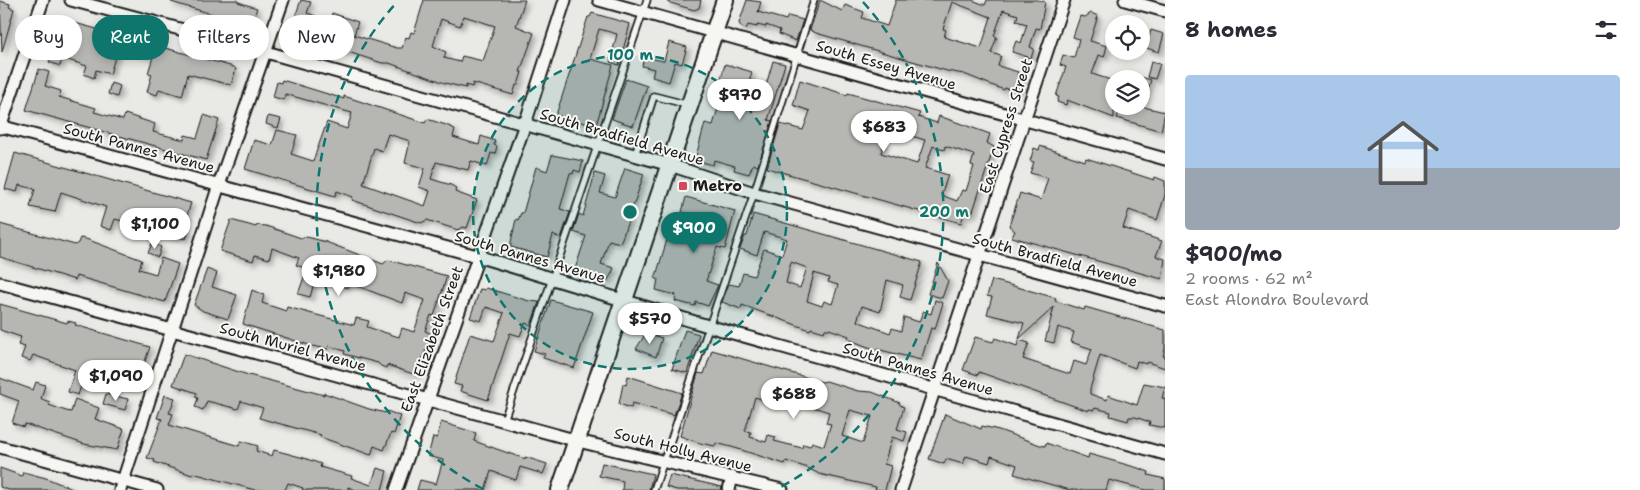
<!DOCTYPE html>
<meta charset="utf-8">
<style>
:root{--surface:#fff;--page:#f2f2f3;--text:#2b2b33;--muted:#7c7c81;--line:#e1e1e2;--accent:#0f766e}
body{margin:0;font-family:"Shantell Sans",sans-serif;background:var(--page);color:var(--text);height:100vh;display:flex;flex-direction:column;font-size:19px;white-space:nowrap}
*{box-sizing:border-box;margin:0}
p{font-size:16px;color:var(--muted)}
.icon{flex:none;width:28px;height:28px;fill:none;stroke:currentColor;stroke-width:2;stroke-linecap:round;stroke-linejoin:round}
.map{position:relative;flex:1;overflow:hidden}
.panel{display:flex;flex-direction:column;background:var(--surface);width:475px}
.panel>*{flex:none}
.hud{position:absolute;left:15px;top:15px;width:475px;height:45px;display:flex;gap:10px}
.tools{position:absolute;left:1105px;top:15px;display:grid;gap:10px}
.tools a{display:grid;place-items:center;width:45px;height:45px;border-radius:50%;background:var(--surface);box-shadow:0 2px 8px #0003;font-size:25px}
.price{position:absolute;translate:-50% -42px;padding:0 11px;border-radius:18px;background:#fff;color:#222;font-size:16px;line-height:32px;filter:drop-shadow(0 1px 2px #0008)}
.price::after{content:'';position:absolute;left:50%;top:30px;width:15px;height:11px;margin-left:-8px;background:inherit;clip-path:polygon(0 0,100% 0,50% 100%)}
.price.active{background:var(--accent);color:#fff}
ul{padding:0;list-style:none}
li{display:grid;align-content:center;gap:10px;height:265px;padding:0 20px}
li+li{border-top:1px solid var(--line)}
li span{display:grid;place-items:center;height:155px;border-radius:5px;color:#555}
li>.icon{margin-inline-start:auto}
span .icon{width:90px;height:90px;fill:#fffc;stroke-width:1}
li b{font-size:21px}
h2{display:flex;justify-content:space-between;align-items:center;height:60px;padding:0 20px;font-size:21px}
.tag{padding:0 18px;border-radius:22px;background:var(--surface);box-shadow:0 2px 8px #0003;font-size:18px;line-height:45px}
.tag.active{background:var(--accent);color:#fff}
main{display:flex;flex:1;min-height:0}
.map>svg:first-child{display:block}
.building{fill:#b6b6b3;stroke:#1c1c1c;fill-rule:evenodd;filter:url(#shadow)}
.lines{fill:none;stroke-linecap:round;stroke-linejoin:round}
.lane-casing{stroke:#1c1c1c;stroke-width:9}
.street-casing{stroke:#1c1c1c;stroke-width:15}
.secondary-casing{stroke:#1c1c1c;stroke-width:20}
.lane{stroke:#f6f6f2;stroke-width:5.5}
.street{stroke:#f6f6f2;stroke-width:11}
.secondary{stroke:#f6f6f2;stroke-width:16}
.ring{fill:none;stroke:#0f766e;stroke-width:2.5;stroke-dasharray:9 6}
.poi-dot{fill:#d1495b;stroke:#f6f6f2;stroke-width:2}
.labels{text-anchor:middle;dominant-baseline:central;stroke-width:4;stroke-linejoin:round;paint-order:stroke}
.street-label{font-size:15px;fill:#1c1c1c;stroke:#f6f6f2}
.poi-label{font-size:15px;font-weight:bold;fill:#1c1c1c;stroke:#f6f6f2;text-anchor:start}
.centre{fill:#0f766e;stroke:#f6f6f2;stroke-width:2.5}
.ring-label{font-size:15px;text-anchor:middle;font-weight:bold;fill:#0f766e;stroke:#f6f6f2;stroke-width:4;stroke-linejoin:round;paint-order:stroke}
</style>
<main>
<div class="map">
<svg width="1165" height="490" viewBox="0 0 1165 490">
<defs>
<filter id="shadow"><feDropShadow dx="3.5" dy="3.5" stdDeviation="2.5" flood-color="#0004"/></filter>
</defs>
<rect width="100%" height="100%" fill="#e9e9e5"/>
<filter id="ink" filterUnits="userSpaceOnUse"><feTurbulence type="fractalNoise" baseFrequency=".02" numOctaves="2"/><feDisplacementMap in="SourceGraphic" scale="10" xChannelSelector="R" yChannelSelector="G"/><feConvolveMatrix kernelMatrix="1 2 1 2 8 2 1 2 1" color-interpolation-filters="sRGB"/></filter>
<g filter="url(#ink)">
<g class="building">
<polygon points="172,0 238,0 238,2 257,8 252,23 247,22 246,24 171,2"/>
<path d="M301,0L311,2L307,13L330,21L332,13L358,22L354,35L397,48H402L406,37L409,38L411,32L414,33L424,0H525L516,26L534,33L520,72H522L518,85H516L513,95L473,83L472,87L466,85V88L445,83L389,63H382L345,51L344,53L296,36L297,34L290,31ZM464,16L495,26L483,61L462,56L460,62L444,58L446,52L433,46L441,19L460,26Z"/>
<polygon points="668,0 701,0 699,8 694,10 667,2"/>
<polygon points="747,0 761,2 758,12 786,20 788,16 803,20 796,41 779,34 780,30 766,25 766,27 757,25 757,27 748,25 746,29 741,27 739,23"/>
<path d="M820,0L842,11L845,5L864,12L862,18L887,26L896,0H972L985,5L987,0H1038L1045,2L1040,29L1036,28L1030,47L1034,49L1031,58L1012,52L1016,41L1021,43L1027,24L1016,21L1018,15L1003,10L994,36L997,37L991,53L1001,56L998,66L1018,72L1017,76L1023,78L1018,92L1005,88L1004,90L964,74L947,71L816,33L810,30ZM952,2L991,17L981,48L944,37L946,30L943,29Z"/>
<polygon points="0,1 10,4 9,7 14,9 2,52"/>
<polygon points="592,13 630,24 619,65 610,62 617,34 599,29 590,59 613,65 596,126 556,115 588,17 590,17"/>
<polygon points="1091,13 1098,16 1090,41 1107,46 1104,57 1099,55 1092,74 1114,81 1110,95 1114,96 1114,118 1067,100 1066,105 1057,102 1059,97 1056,96 1066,67 1060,65 1063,55 1074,58 1079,39 1073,37 1080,16 1085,17"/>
<polygon points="55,19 64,20 234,67 236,69 231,85 188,74 182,96 159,89 157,95 147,92 152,74 148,73 153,57 118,47 110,74 96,70 94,78 84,74 87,66 62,58 60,66 49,62 56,41 49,39"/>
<polygon points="1151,30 1164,34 1159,52 1146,48"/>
<polygon points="669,42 687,47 682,64 675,62 669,82 652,77 654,69 642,66 644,57 664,61"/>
<polygon points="773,61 785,64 768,120 772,121 758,166 753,164 749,174 734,170 735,166 714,160 713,165 695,160 705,123 713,125 721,98 716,97 725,64 752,72 746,94 762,99"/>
<polygon points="1151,62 1160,64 1155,79 1147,77"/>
<polygon points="39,69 49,72 45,86 61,91 59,97 96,108 94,112 123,120 125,114 155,124 153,132 184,140 185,135 197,138 204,115 219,120 206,160 26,110"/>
<polygon points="1141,77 1151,80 1143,106 1141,105"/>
<polygon points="626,79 647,86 633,126 612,119"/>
<path d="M282,80L344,99V96L425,123L427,119L446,125L455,129L453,137L479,145L481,136L495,141L494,145L497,146L495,154L491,153L487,166L471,161L468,170L436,162L431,179L451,185L456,188L455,192L477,200L467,228L463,227L458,230L427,220L421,223L352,200L353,197L337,191L335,196L245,169L254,140L272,145L277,130L297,135L291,154L313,161L327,122L347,129L352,113L285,94L284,100L273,97L277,82L281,83ZM388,134L410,141L405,163L425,168L419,187L430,191L425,206L363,184L374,148L382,151Z"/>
<path d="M800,80L847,95L848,93L920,113L918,117L937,123L939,116L990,134L987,143L994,147L972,214H964L961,223L767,168L780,124L803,130L810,111L793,105ZM879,119L897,125L895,131L925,140L917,164L881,153L885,139L874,136ZM933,146L944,150L945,146L974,155L971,165L974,166L966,191L962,190L957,201L941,195L948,175L925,168Z"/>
<polygon points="111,83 120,86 117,97 108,94"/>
<polygon points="1121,106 1139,106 1165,112 1161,131 1117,118"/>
<polygon points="268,116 281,119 278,128 266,124"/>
<polygon points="1040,146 1085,161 1086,158 1154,180 1155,177 1165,181 1165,195 1157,220 1129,210 1123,228 1162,241 1156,256 1165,259 1162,279 1012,237 1015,231 1009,226 1020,193 1041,200 1048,178 1030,173 1034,162 1030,161 1034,148 1039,150"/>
<polygon points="15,153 191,203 183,228 189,230 186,239 166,234 170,220 135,210 132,219 127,218 126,222 115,219 111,230 100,226 106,207 61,192 55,212 30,207 35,189 19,185 17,192 5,189"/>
<polygon points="552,155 583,161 580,172 574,170 573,174 570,173 560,209 570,212 561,238 553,235 547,257 511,247 511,242 516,219 518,220 521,213 523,213 536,167 547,171"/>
<polygon points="625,168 644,174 624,233 620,243 609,240 601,264 614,268 612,273 608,280 599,280 592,274 575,269 586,236 573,232 579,214 583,216 595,173 605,176 600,193 615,197"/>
<polygon points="686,197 735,211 725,249 717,247 706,281 718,285 708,306 696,302 695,306 675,301 676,295 656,290 658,279 655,279 669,233 687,238 694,215 682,212"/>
<path d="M753,214L922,262L910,300L900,297L903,285L887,280L880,312L862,306L857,321L890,333L892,328L901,331L904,317L919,322L923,311L931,314L935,300L943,303L935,329L931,328L921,360L868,347L848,339L849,336L829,329H825L824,332L811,328L810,330L742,305L741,309L722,302L729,284L739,286L743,273L754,276L764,249L782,255L787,239L764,232L757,255L740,249L745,236H747ZM791,262L807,268L800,288L786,283ZM814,273L829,278L828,282L838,285L832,304L824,301L822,306L807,301Z"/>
<polygon points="231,220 256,227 257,225 266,226 301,238 307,237 326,242 383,264 388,260 447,276 434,316 431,315 425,331 432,334 416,375 387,365 386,368 381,366 378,363 344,354 345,351 329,346 328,349 312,346 243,324 252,290 264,295 262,303 286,311 287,307 354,325 356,318 369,321 367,327 399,337 402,328 414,332 425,300 405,293 402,303 349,283 347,288 316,276 310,297 298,294 307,269 296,265 299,258 272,248 269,259 255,255 253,261 220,251"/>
<polygon points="0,224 75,245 78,243 80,238 86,239 142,260 139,269 156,274 161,258 178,264 165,302 76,276 75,280 0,257"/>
<polygon points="152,243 161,247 158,257 148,253"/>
<polygon points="938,263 948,281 942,298 928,294"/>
<polygon points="207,269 217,273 212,287 237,295 228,319 203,311 194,305"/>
<polygon points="992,280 1056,298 1055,301 1084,310 1085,307 1165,330 1165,349 1163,356 1165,356 1165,368 1147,362 1146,364 1137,361 1135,368 1100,355 1090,389 1090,394 1107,400 1108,395 1137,405 1144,383 1165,387 1162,398 1165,399 1165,428 1149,425 1150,422 1135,417 1129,417 1128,421 1114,417 1110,416 1111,412 1095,408 1094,410 1089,409 1088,411 979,372 978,375 963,370 975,337 993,342 995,338 1017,346 1019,340 1029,343 1023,359 1070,374 1074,361 1086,365 1092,349 1071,342 1074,332 1058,327 1054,343 1045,341 1054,307 1019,339 1024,323 987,314 992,297 987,296"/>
<polygon points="486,288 529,301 539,302 531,325 525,323 520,336 510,333 488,400 460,391 462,386 454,384 470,334 494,341 504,313 486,307 481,321 470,318 480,289 485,290"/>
<polygon points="551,300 593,312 574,368 543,358 545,354 534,351"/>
<polygon points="0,304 67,323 68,321 76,323 75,325 150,347 143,367 139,375 136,374 133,383 118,378 117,381 86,371 78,395 68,392 75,370 33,355 30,361 21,358 25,347 18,345 21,337 0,330"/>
<polygon points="685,330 699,334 687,373 672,369"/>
<polygon points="646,333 662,338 656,357 636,349"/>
<path d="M712,350L822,382L826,381L858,391L872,392L900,403V405L904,407L897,429L907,432L904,441L892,437L884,464L891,466L885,490H875L876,487L819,474L808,468L786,461L785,464L735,448L716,443L715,446L700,443L680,436L698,373L704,374ZM777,388L788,392L789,388L809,395L806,405L829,412L826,423L831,424L824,446L812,442L810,446L803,444L802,448L774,441L776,437L768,435L766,442L750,437L751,432L745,431L755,397L772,403ZM850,410L872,416L863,443L842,436Z"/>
<polygon points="184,354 245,374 324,395 324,393 369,409 386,413 387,411 400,416 394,434 391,433 384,450 374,446 371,455 320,437 321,435 259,418 263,408 241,401 238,409 207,401 203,410 195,407 198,398 195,397 197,393 173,385"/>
<polygon points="628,376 682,393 674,415 632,403 631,408 619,404 623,384 626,385"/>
<polygon points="0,378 33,390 36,382 45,385 41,399 50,402 49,405 66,411 71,412 75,399 99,408 95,419 124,429 117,450 84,444 25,424 24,427 12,423 19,401 0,394"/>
<polygon points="106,394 128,399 125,410 103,404"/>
<polygon points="165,395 175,398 169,413 173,414 169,425 239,446 241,441 258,446 256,451 272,456 274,450 304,458 321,464 320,467 352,476 351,478 371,485 377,468 387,471 382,490 356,490 348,487 348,490 302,490 303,488 288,483 285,490 255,490 193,473 192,475 154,462 155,460 147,458 162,419 157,418"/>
<polygon points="945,414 981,429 982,426 999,430 1040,445 1045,446 1046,443 1088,458 1089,454 1138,468 1149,472 1148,475 1165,479 1165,490 1146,490 1109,480 1106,490 1070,490 1014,474 1017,465 991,456 989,463 966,456 963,464 946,459 944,464 929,459"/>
<polygon points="441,422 476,433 474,441 525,459 525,457 547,464 543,474 520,467 516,480 491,471 485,490 417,490 420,480 436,484 443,460 428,456 433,437 437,438"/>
<polygon points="602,463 653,474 649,490 622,490 623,481 599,476"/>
<polygon points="0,468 22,476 23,472 46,478 75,490 9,490 0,487"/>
<polygon points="670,475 722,487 721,490 677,490 666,487"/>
</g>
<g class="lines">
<defs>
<g id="lane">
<polyline points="635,155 654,96 689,105"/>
<polyline points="504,420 647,0"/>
<polyline points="654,490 754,193 814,0"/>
</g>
<g id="street">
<polyline points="71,0 266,52 670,165 754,193 1165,306"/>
<polyline points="599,0 1165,159"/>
<polyline points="1125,0 1165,11"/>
<polyline points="0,126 477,256 708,326 1165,454"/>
<polyline points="0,128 43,0"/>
<polyline points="0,283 578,441 782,490"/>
<polyline points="0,447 157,490"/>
<polyline points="120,490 219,185 283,0"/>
<polyline points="396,490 525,124 565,0"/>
<polyline points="729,490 732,477"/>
<polyline points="901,490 1064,0"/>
</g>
<polyline id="secondary" points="560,490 725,0"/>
</defs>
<use href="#lane" class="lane-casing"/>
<use href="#street" class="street-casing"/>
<use href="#secondary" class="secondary-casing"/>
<use href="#lane" class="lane"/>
<use href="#street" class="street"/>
<use href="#secondary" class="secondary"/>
</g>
</g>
<circle cx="630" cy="212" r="157" fill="#0f766e" fill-opacity=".12"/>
<g class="ring">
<circle cx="630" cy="212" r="157"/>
<path d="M483 489A314 314 0 0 1 397 2M863 2A314 314 0 0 1 777 489"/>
</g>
<rect class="poi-dot" x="678" y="181" width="10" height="10" rx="2.5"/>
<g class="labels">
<g class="street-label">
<text transform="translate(886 65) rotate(16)">South Essey Avenue</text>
<text transform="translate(1006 126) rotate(-72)">East Cypress Street</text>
<text transform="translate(622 137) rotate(16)">South Bradfield Avenue</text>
<text transform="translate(139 148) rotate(15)">South Pannes Avenue</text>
<text transform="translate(530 257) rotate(16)">South Pannes Avenue</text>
<text transform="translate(1055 260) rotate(15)">South Bradfield Avenue</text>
<text transform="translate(432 339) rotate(-70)">East Elizabeth Street</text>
<text transform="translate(293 347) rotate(15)">South Muriel Avenue</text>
<text transform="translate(918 369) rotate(16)">South Pannes Avenue</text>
<text transform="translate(683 450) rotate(14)">South Holly Avenue</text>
</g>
<g class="poi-label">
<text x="693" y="186">Metro</text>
</g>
</g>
<circle cx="630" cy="212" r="8" class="centre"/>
<g class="ring-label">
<text x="630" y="60">100 m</text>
<text x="944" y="217">200 m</text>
</g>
</svg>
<div class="tools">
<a><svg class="icon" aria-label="locate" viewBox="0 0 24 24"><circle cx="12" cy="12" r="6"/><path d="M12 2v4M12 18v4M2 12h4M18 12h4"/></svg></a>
<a><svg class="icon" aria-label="layers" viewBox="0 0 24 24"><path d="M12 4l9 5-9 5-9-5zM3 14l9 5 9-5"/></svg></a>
</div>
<b class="price" style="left:740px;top:121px">$970</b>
<b class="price" style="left:884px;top:153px">$683</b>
<b class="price" style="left:155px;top:250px">$1,100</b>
<b class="price active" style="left:694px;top:254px">$900</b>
<b class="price" style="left:339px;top:297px">$1,980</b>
<b class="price" style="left:650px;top:345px">$570</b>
<b class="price" style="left:116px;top:402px">$1,090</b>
<b class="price" style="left:794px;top:420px">$688</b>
<div class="hud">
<a class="tag">Buy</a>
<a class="tag active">Rent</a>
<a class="tag">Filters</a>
<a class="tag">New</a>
</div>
</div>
<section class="panel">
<h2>8 homes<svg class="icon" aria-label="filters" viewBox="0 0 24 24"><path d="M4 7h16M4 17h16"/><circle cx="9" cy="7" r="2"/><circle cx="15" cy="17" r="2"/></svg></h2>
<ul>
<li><span style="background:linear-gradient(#a9c7e8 60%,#9aa5b1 0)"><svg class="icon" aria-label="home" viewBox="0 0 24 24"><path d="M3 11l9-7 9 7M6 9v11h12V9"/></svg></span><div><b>$900/mo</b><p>2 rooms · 62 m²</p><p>East Alondra Boulevard</p></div></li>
</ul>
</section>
</main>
